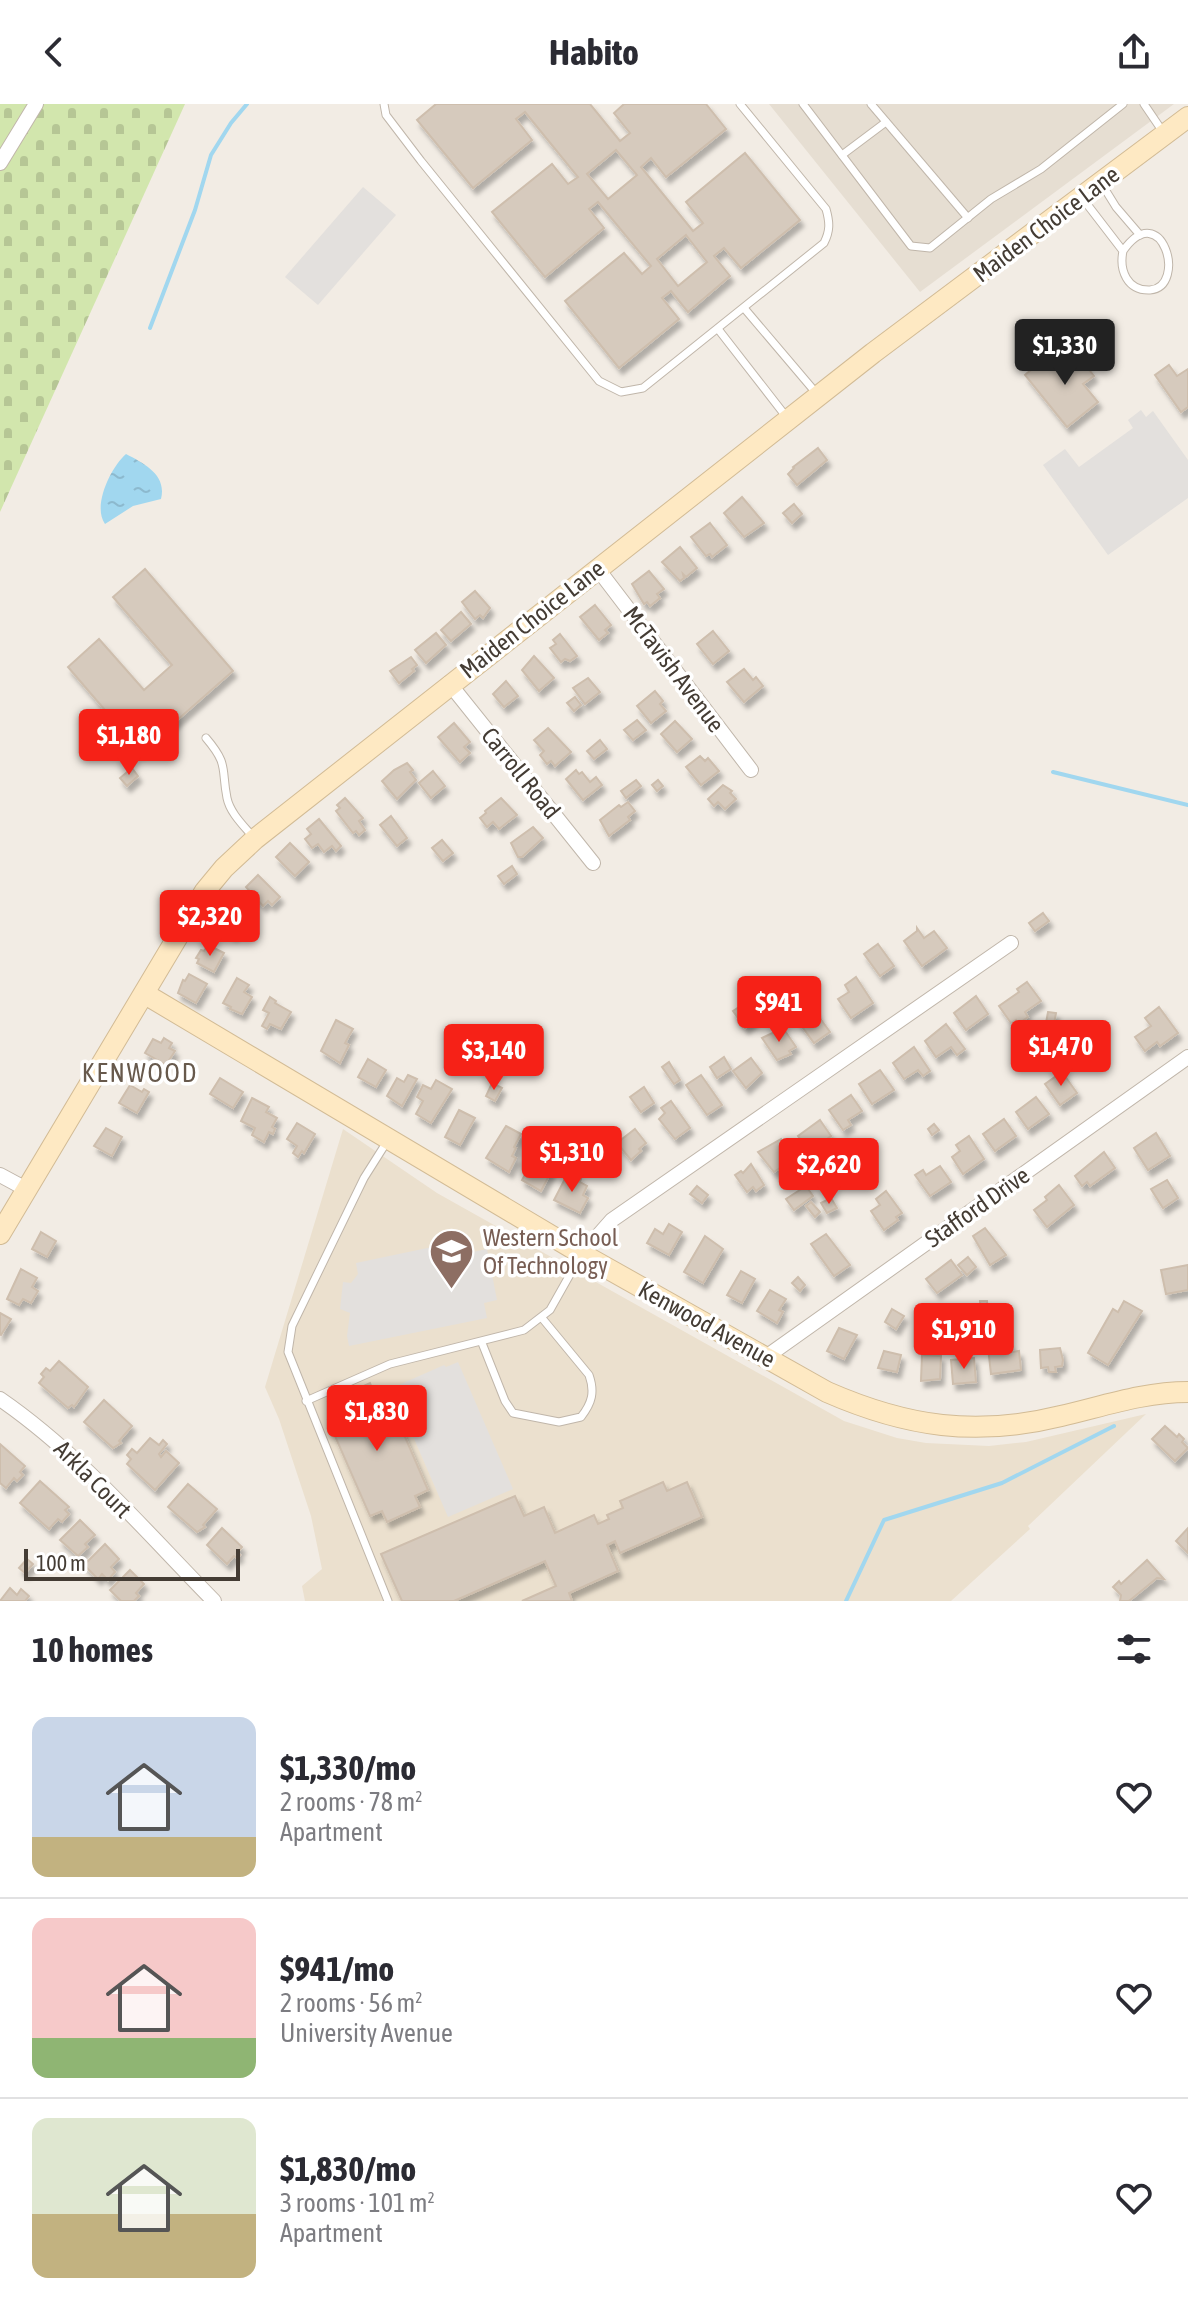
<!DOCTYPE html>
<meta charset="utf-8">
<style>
:root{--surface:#fff;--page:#f2f2f3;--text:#2b2b33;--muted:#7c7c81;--line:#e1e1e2;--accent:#f62117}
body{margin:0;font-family:"Asap Condensed",sans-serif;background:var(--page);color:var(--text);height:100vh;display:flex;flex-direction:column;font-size:30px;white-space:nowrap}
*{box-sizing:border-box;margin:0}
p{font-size:26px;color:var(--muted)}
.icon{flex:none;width:44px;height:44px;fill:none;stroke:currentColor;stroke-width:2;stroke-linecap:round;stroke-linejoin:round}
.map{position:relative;height:1497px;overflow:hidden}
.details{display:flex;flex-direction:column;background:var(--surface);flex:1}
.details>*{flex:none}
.scale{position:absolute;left:24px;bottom:20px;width:216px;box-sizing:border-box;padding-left:8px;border:4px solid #443c34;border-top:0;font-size:22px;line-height:28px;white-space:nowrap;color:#443c34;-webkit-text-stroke:6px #fff;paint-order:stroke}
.price{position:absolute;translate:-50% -68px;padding:0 18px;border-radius:8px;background:var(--accent);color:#fff;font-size:26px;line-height:52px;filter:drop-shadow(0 2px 4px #0008)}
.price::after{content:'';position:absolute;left:50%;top:48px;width:24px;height:18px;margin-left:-12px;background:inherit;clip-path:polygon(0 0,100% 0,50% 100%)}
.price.current{background:#222;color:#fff}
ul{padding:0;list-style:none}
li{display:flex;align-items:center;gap:24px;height:200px;padding:0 32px}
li+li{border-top:2px solid var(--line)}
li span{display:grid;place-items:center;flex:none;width:224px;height:160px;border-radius:16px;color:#555}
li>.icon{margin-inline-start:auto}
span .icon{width:96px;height:96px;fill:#fffc;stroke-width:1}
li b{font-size:34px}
h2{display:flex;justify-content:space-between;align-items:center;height:96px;padding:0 32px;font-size:34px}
header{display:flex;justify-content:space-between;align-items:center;height:104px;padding:0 32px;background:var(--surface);font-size:36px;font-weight:700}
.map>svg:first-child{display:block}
.residential{fill:#e6ded2}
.education{fill:#ebe0ce}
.cemetery{fill:url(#cemetery-stones)}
.parking{fill:#e3e0dd}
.water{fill:url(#water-ripples)}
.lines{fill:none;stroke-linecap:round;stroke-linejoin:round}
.stream{stroke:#a1d7ef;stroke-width:4}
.building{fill:#d6cabd;stroke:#cebead;stroke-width:2;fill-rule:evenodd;filter:url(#shadow)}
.lane-casing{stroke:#c0b6aa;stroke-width:9}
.street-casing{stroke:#c0b6aa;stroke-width:16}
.secondary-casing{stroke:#d2bb95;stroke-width:22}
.lane{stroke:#fff;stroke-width:7}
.street{stroke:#fff;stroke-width:14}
.secondary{stroke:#fee9c3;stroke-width:20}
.labels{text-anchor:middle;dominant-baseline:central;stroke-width:7;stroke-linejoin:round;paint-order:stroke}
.street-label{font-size:24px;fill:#443c34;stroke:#fff}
.education-label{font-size:24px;fill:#785e54;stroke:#fff;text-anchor:start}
.neighbourhood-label{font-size:26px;letter-spacing:2px;fill:#67594c;stroke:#fff}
</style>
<header><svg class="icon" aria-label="back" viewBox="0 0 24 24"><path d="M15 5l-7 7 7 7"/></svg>Habito<svg class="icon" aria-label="share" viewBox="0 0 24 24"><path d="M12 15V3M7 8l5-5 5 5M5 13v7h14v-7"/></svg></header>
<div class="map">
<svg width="1188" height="1497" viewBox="0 0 1188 1497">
<defs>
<pattern id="cemetery-stones" width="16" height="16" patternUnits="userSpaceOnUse" patternTransform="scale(2)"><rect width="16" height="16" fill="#d2e6ad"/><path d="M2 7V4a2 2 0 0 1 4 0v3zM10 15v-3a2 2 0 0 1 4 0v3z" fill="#b6c695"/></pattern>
<pattern id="water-ripples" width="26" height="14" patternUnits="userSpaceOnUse" patternTransform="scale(2)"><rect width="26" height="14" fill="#a1d7ef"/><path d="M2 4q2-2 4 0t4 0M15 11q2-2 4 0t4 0" fill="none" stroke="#8cb9ce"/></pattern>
<filter id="shadow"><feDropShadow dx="3.5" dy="6" stdDeviation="2" flood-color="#0004"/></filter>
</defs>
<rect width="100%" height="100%" fill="#f2ece4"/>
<polygon class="residential" points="769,0 1174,0 920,188"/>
<polygon class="education" points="343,1025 437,1089 844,1317 897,1334 926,1339 989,1342 1026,1338 1146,1310 1028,1422 1030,1425 951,1497 305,1497 302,1482 322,1465 311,1412 279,1315 265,1283"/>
<polygon class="cemetery" points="0,0 185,0 0,408"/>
<g class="parking">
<polygon points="363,83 396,111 318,201 285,173"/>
<polygon points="1141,306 1146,313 1153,307 1188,356 1188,394 1108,451 1043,361 1065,345 1079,363 1133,324 1128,316"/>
<polygon points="470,1135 473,1148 487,1145 497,1196 484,1199 487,1214 349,1242 347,1232 350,1209 340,1205 343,1178 351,1179 358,1170 356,1159"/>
<polygon points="458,1258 513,1385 448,1413 392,1284 444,1261 446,1263"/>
</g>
<path class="water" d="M126,350C145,360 167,371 161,395L133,402L105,420C92,402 111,363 126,350Z"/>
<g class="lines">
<g class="stream">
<polyline points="150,224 195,106 211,51 231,19 247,0"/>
<polyline points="1053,668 1188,701"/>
<polyline points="846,1497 884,1416 1002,1379 1114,1322"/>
</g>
</g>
<g class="building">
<path d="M436,0H590L620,37L630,29L614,9L624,0H706L726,25L666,73L651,54L641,63L693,127L703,119L686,98L745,49L800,116L741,164L724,144L714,152L730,172L688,208L671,187L662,194L679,215L619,264L565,197L624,149L642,170L651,162L598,98L589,105L604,124L545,173L492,108L552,60L568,80L578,73L525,8L516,15L532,36L473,84L417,16ZM616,46L637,71L608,95L587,70ZM686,131L707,158L678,182L657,155Z"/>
<polygon points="1074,247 1094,272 1083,280 1098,298 1067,323 1025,271 1037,261 1039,264 1048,257 1052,261"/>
<polygon points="1169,261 1177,272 1188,265 1188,303 1181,308 1155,271"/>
<polygon points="818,344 827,356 797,381 788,370 794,364 793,363"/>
<polygon points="742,393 764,419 744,433 724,409"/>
<polygon points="794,400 802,410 792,419 783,409"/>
<polygon points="710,419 727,441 712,453 710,450 706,452 691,433"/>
<polygon points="680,443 697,464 686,473 683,470 684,474 680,477 662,458"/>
<polygon points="145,465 233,567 141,648 68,563 99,535 144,586 172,561 113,493"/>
<polygon points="649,467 664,485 657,490 660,494 650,502 647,498 644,500 632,480"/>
<polygon points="475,487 490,504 483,514 480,511 475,515 462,498"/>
<polygon points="595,501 611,521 605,526 608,529 599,536 580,513"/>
<polygon points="461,508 471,520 451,537 441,526"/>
<polygon points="713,527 729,547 713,560 697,540"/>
<polygon points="436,529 446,541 426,559 415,546"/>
<polygon points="560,530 577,552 570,557 565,555 561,558 550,544 556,540 553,536"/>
<polygon points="534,552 554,574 539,587 522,566"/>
<polygon points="411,553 417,561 412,565 414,567 399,579 390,567"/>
<polygon points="744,565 753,576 756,573 763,582 744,598 727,578"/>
<polygon points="588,574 600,588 585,600 573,584"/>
<polygon points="506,577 518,592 504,603 493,590"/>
<polygon points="655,587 663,597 660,600 666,607 651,619 637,602"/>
<polygon points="575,593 581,601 574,607 567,599"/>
<polygon points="637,616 646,626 633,636 624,626"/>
<polygon points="675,617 692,635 677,648 661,630"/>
<polygon points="454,619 470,638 464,643 470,649 460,658 438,633"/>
<polygon points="548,624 571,648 555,662 551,657 547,660 540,651 544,647 534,636"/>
<polygon points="600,636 607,645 594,655 587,647"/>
<polygon points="700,652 705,657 708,654 719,667 701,681 686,663"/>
<polygon points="407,659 413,666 410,668 416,676 397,695 382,677 394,666"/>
<polygon points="132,664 138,672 127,682 120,674"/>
<polygon points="576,666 579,670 582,668 590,678 596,673 602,681 583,696 566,675"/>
<polygon points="433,667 445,682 431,694 419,679"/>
<polygon points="636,676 641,682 626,694 621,687"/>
<polygon points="658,676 663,682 657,687 652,681"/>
<polygon points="723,681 732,687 730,689 736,695 725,705 718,698 714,702 708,695"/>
<polygon points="345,694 363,714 359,717 365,726 359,731 356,727 353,729 336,707 340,704 337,701"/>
<polygon points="501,694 517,711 499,725 493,718 487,723 480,714 486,709 485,707"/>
<polygon points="628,698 635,707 628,713 630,716 609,732 600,716 619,701 621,703"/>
<polygon points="391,712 407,734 397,742 380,721"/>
<polygon points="319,715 341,742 336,747 332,742 324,748 318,740 312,744 305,735 311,730 307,725"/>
<polygon points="533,723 543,734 522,753 518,753 511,739"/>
<polygon points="442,736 453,749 443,757 432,744"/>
<polygon points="290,739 309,758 295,772 276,753"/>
<polygon points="512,762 517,770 504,780 498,772"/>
<polygon points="258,771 280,793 272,801 268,797 263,802 246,783"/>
<polygon points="232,805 246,816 233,831 220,820 224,808 227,811"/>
<polygon points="1043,809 1049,817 1035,827 1029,819"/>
<polygon points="917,824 924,834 934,827 947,844 922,862 904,837 917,827"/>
<polygon points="878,840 894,862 880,872 864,850"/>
<polygon points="208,841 224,849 214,868 197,859 199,855 196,854 201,846 204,847"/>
<polygon points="189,870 207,880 196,899 178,889 183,876 185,877"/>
<polygon points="856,873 873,899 851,914 838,895 849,888 845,881"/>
<polygon points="237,874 249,881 244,888 252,893 242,910 230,905 231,903 223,899"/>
<polygon points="1027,878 1041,897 1025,908 1028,913 1018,920 1016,916 1011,919 999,902 1019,888 1017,885"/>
<polygon points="976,892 988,910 966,926 954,909"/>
<polygon points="270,893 276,897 275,899 291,908 281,925 270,920 267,925 262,922 269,909 263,906"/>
<polygon points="742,901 754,917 745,924 733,907"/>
<polygon points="1159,903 1178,929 1160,942 1157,938 1145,947 1135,933 1151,922 1145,914"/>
<polygon points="814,906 830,928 814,939 798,917"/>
<polygon points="1048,908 1056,909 1054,920 1046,919"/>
<polygon points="336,916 353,925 345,939 349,941 340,959 321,947"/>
<polygon points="946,920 965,945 957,951 951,943 936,953 925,937"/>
<polygon points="783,924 796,943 789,947 791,950 777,956 762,934"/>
<polygon points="164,934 172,939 169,944 175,947 166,961 145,949 153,935 161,939"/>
<polygon points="914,943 930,967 923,972 918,966 904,975 893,959"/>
<polygon points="724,953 731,965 717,974 710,963"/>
<polygon points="751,954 762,969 746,984 733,967"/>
<polygon points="368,955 386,966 376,983 358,973"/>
<polygon points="669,958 680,976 674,980 662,963"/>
<polygon points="880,966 894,986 872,1000 859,980"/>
<polygon points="1062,968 1077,989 1060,1001 1045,980"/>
<polygon points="408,971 417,975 402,1002 387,992 397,974 404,978"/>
<polygon points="701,971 722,1001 707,1011 686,981"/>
<polygon points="220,974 243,988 233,1004 210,990"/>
<polygon points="436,976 452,985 431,1019 416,1010 423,997 417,993 423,981 431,985"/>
<polygon points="492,979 502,984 495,997 486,992"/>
<polygon points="130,981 142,988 144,985 149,988 137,1009 119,999"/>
<polygon points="644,983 654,999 641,1008 630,993"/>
<polygon points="851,991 862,1007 848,1016 851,1021 843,1026 829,1006"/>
<polygon points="1036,993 1049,1010 1028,1025 1016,1008"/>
<polygon points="252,994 269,1003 266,1008 277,1014 272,1023 275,1025 273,1030 269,1028 264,1038 252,1031 255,1024 241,1017"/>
<polygon points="671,997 690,1024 675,1035 659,1015 665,1009 661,1004"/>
<polygon points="459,1006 475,1014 460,1041 445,1033"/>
<polygon points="1004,1015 1016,1032 995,1047 983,1030"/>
<polygon points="820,1016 831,1032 809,1048 798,1032"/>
<polygon points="297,1019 315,1030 304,1049 302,1047 298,1053 293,1049 297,1042 287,1035"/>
<polygon points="934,1020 939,1026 932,1031 928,1025"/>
<polygon points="506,1022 521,1030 514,1043 516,1044 512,1052 516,1054 509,1068 486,1054"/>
<polygon points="106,1024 122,1033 112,1052 94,1042"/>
<polygon points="635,1025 646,1039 639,1045 641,1047 631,1056 617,1039"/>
<polygon points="1156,1029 1170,1052 1148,1066 1134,1044"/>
<polygon points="969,1032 984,1055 963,1070 952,1053 960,1047 956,1041"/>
<polygon points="781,1035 786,1043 782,1046 790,1057 774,1068 758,1048"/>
<polygon points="1104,1048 1115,1064 1090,1082 1087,1078 1082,1082 1075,1072"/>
<polygon points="547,1049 558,1055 541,1087 522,1076 535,1052 543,1056"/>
<polygon points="751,1060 764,1081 756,1087 753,1083 747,1088 735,1071 741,1067 743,1069"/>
<polygon points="940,1062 951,1078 930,1092 915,1071 923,1066 926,1071"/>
<polygon points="567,1071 581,1075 580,1078 587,1082 583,1091 588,1094 580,1109 554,1096"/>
<polygon points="1167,1076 1178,1094 1163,1104 1151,1085"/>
<polygon points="1059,1081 1074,1101 1047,1123 1034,1106 1047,1096 1045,1093"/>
<polygon points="697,1082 708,1091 702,1099 690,1090"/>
<polygon points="806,1082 813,1092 794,1106 786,1095"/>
<polygon points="886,1087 902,1109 896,1113 898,1116 884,1126 871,1107 880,1101 876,1095"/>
<polygon points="831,1094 837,1104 827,1109 821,1099"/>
<polygon points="811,1098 820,1108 815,1113 806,1102"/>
<polygon points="669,1120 682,1128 669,1151 647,1139 655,1125 663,1130"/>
<polygon points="985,1124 1006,1151 990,1161 973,1132"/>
<polygon points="41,1128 56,1137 47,1153 32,1145"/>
<polygon points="826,1130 850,1161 834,1172 811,1140"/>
<polygon points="705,1132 723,1145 703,1179 684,1168"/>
<polygon points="968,1153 976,1163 967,1171 958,1161"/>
<polygon points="951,1156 962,1171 937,1189 926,1175"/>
<polygon points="1188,1161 1188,1186 1166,1190 1161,1166"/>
<polygon points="21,1165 37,1174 32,1183 38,1187 31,1199 23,1195 19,1201 7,1195"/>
<polygon points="741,1167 755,1175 742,1199 727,1191"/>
<polygon points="798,1173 805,1181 800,1187 792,1179"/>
<polygon points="770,1186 786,1195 779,1206 783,1208 777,1219 757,1207"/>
<polygon points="980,1197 987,1197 988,1209 981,1209"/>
<polygon points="1124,1197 1142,1207 1108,1261 1088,1249 1113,1205 1118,1208"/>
<polygon points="892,1205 904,1212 896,1225 885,1218"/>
<polygon points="0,1209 11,1215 1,1231 0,1230"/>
<polygon points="839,1224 857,1231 844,1255 827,1247"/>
<polygon points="1011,1240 1012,1248 1019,1247 1021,1266 991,1270 988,1243"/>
<polygon points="1060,1244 1063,1256 1062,1262 1055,1263 1056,1268 1049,1268 1048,1263 1041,1264 1040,1246"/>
<polygon points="884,1247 901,1251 897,1268 878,1264"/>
<polygon points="922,1251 941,1252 940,1275 921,1277"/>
<polygon points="974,1254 976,1278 953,1280 951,1256"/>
<polygon points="59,1257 88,1283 74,1303 72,1301 68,1304 39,1279 44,1273 41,1270 46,1264 50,1267"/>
<polygon points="370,1279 376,1294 386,1289 428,1386 415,1392 420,1403 387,1418 382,1407 370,1412 328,1316 335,1313 328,1298"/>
<polygon points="104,1296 132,1322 119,1337 121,1339 113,1344 84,1318"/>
<polygon points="1165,1322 1177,1333 1179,1330 1184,1335 1182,1338 1188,1344 1175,1357 1152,1335"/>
<polygon points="150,1334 159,1341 163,1336 167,1340 159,1350 161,1353 166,1347 179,1359 155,1386 127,1360 131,1355 127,1351 132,1345 137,1349"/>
<polygon points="0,1340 25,1362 20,1368 23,1371 17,1377 14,1374 6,1384 0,1379"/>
<polygon points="40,1377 69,1403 65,1406 69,1410 62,1418 58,1415 49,1425 20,1399"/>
<polygon points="663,1378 667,1387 687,1378 702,1413 620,1449 615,1437 607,1441 618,1467 569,1489 572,1497 522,1497 556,1482 545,1457 454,1497 402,1497 381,1450 515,1392 524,1412 544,1403 555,1429 594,1411 598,1420 609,1415 607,1411 623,1404 620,1397"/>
<polygon points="188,1380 217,1405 203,1421 205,1423 197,1428 168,1403"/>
<polygon points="80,1416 95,1431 85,1440 88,1443 78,1452 60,1436"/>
<polygon points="222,1424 242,1443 237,1449 240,1451 237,1454 234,1452 227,1460 207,1441"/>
<polygon points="1188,1424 1188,1449 1176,1437"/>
<polygon points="105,1440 119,1455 111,1463 115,1468 108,1476 102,1470 98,1475 84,1461"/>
<polygon points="27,1455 33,1460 25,1469 19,1464"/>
<polygon points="1147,1456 1164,1475 1157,1474 1129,1497 1120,1497 1121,1491 1113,1483 1119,1477 1121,1480"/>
<polygon points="130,1466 144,1480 136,1489 139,1492 134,1497 121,1497 110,1486"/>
<polygon points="10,1484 17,1491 21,1485 29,1492 25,1497 0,1497"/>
</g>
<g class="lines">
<defs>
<g id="lane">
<path d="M384,0L386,11L421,57L599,277L621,288L643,284L824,139C830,127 830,119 826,105L740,0"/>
<polyline points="803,0 911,142 930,144 991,95 1041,65 1123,0"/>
<polyline points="871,0 968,114"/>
<polyline points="1144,0 1163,28"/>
<polyline points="842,51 886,18"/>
<polyline points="1103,82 1116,103 1140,131"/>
<path d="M1083,95L1123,147C1119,166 1127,187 1150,186C1188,183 1162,92 1123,147"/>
<polyline points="744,204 817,290"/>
<polyline points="718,225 788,315"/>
<path d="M206,634C229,661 221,664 227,694C230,709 244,722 253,733"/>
<polyline points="388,1036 364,1074 292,1222 288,1248 388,1497"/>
<path d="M482,1239L505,1297L513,1309L559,1318L581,1313C592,1299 595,1288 589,1271L542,1214"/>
<polyline points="306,1297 390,1260 524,1226 550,1206 581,1151"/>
</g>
<g id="street">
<polyline points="0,59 36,0"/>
<polyline points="597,464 751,666"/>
<polyline points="449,579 593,759"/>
<polyline points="0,1071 26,1085"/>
<polyline points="582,1150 612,1116 1011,839"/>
<polyline points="766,1253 1188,953"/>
<path d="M0,1295C80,1350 146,1428 214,1497"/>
</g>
<g id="secondary">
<path d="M145,890L582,1150L827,1288C907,1323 976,1333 1061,1312C1104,1302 1144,1288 1188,1288"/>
<polyline points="0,1130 205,787 224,764 255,735 873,249 1188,13"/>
</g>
</defs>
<use href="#lane" class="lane-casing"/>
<use href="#street" class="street-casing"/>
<use href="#secondary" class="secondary-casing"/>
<use href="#lane" class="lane"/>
<use href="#street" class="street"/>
<use href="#secondary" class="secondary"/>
</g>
<defs>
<symbol id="school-pin" viewBox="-11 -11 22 30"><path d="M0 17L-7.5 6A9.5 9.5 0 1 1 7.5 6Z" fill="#8d6e63" stroke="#fff"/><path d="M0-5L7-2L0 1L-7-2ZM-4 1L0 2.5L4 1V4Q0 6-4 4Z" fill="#fff"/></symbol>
</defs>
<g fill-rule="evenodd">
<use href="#school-pin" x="426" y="1122" width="51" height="69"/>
</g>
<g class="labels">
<g class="street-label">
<text transform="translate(1046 120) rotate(-37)">Maiden Choice Lane</text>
<text transform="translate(532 515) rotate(-38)">Maiden Choice Lane</text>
<text transform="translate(674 565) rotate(53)">McTavish Avenue</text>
<text transform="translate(521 669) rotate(51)">Carroll Road</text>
<text transform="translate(977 1103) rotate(-35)">Stafford Drive</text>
<text transform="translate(707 1220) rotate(29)">Kenwood Avenue</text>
<text transform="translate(93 1375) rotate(45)">Arkla Court</text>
</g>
<g class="education-label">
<text x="483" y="1133">Western School<tspan x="483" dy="28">Of Technology</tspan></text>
</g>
<g class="neighbourhood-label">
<text x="140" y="969">KENWOOD</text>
</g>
</g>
</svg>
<div class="scale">100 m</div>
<b class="price current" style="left:1065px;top:283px">$1,330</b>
<b class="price" style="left:129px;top:673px">$1,180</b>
<b class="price" style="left:210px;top:854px">$2,320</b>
<b class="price" style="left:779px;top:940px">$941</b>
<b class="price" style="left:1061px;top:984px">$1,470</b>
<b class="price" style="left:494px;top:988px">$3,140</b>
<b class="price" style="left:572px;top:1090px">$1,310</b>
<b class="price" style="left:829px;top:1102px">$2,620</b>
<b class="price" style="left:964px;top:1267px">$1,910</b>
<b class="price" style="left:377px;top:1349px">$1,830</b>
</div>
<section class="details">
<h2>10 homes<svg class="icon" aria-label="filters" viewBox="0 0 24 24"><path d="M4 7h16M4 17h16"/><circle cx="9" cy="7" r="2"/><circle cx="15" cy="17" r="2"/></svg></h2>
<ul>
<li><span style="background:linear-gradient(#c9d6e8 75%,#c2b280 0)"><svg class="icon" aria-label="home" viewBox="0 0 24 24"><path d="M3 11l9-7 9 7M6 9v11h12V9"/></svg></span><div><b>$1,330/mo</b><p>2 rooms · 78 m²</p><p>Apartment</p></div><svg class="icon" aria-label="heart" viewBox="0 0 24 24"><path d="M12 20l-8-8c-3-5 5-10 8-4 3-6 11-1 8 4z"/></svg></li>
<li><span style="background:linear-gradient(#f6c9c9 75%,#8fb573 0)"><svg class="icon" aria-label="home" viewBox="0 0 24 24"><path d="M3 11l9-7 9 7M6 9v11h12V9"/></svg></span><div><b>$941/mo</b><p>2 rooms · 56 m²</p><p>University Avenue</p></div><svg class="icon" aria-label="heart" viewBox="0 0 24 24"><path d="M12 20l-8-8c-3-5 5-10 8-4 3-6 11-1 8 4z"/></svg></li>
<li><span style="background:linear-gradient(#dfe7d0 60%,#c2b280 0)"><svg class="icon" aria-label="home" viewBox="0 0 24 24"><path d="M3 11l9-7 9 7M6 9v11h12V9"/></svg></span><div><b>$1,830/mo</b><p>3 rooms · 101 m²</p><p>Apartment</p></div><svg class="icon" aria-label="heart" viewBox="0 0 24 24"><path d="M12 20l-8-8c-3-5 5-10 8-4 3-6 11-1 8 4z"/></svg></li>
</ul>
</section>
